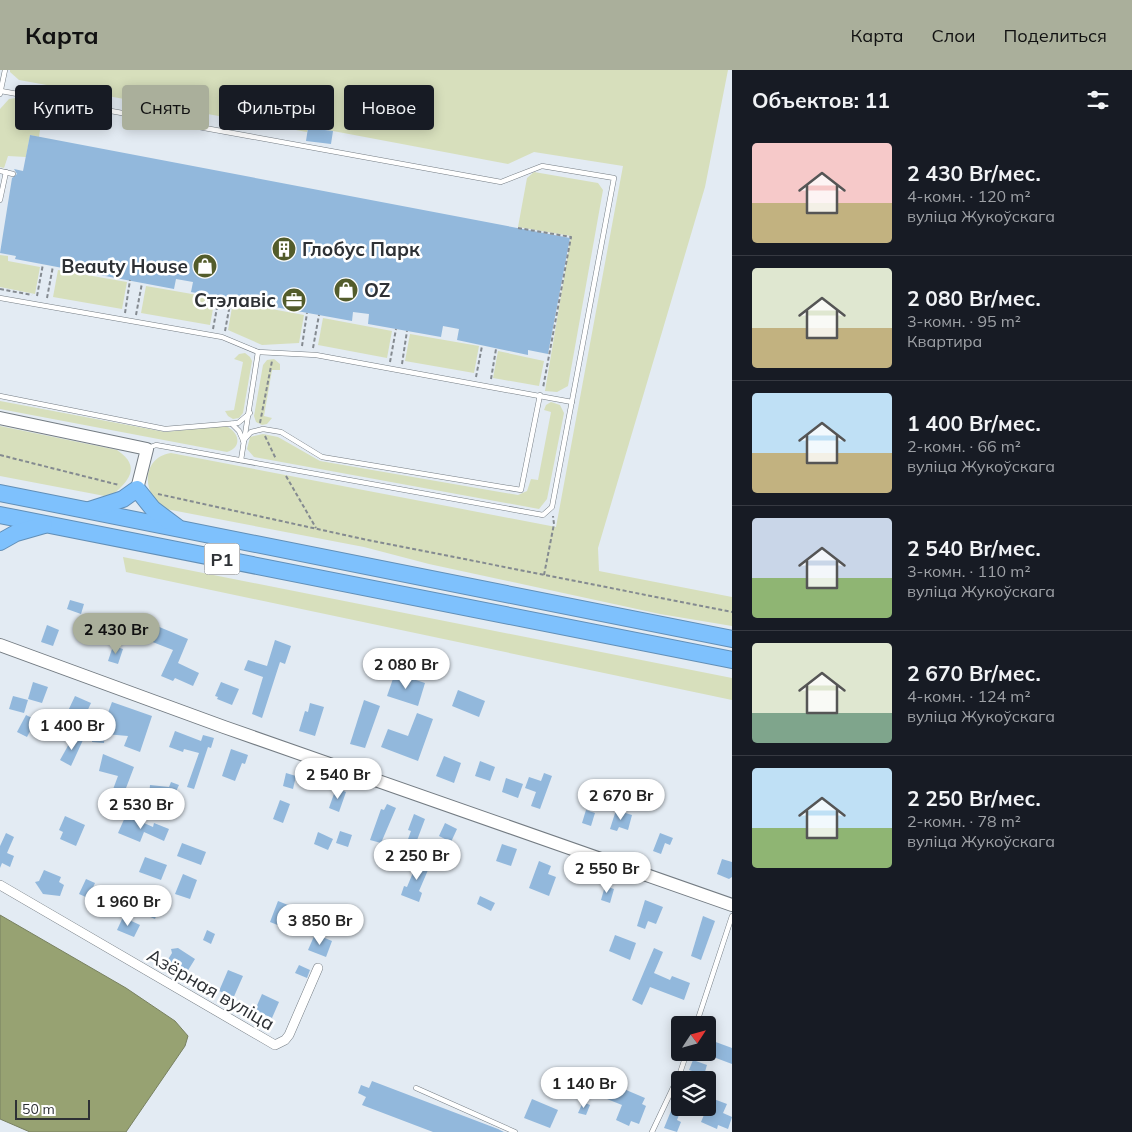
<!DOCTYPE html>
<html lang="ru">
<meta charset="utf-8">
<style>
:root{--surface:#171b24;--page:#242831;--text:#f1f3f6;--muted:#9ea1a6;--line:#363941;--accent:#aaaf9b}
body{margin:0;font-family:Mulish,sans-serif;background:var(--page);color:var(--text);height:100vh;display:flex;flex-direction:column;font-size:19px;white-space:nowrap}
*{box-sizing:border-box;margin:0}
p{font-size:16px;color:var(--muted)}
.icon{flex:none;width:28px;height:28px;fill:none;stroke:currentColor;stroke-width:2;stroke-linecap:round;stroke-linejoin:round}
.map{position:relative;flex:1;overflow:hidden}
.drawer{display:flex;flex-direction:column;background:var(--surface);width:400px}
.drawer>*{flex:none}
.top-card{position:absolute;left:15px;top:15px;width:475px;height:45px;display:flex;gap:10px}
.needle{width:32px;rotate:54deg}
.buttons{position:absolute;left:671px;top:946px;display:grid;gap:10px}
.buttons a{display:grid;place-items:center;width:45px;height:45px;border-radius:5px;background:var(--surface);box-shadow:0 2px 12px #0003;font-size:25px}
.scale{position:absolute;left:15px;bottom:12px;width:75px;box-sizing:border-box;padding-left:5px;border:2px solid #2e3135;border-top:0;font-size:14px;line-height:18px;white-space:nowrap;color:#2e3135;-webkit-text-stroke:4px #fff;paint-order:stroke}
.price{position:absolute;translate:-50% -42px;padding:0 11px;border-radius:18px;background:#fff;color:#222;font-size:16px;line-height:32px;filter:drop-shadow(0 1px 2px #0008)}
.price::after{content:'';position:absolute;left:50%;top:30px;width:15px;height:11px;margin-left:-8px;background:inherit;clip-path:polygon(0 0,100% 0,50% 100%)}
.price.active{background:var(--accent);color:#111}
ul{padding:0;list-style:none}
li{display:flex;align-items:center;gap:15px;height:125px;padding:0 20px}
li+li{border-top:1px solid var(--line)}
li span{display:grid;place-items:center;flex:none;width:140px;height:100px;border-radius:5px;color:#555}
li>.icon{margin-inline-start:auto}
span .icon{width:60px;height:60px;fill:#fffc;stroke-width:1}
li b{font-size:21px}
h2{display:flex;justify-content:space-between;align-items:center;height:60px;padding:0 20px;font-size:21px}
.pill{padding:0 18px;border-radius:5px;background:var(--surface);box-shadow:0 2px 12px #0003;font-size:18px;line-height:45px}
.pill.active{background:var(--accent);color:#111}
header{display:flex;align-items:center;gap:30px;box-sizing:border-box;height:70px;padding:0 25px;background:var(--accent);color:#111}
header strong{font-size:24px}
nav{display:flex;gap:28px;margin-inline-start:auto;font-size:18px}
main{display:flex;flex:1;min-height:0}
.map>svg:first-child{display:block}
.green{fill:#d7dfbc}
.water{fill:#97a272;stroke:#788060}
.building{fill:#92b8dc}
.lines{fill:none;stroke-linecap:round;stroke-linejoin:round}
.lane-casing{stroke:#747c83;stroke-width:5.5}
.street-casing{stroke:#747c83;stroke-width:10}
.secondary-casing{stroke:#747c83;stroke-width:14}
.highway-casing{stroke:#628fb7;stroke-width:18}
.path{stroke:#848a90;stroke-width:2;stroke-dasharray:4 2.5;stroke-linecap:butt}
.lane{stroke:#fff;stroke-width:4.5}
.street{stroke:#fff;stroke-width:9}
.secondary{stroke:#fff;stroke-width:12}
.highway{stroke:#7ec1fd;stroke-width:16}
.labels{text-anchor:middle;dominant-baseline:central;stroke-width:5;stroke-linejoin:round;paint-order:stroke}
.shield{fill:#fff;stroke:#6d6f72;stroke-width:1}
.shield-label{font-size:18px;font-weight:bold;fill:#2e3135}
.poi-label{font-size:19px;font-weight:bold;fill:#2e3135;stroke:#fff;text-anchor:start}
.street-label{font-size:19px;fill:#2e3135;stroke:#fff}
</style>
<header>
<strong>Карта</strong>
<nav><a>Карта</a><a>Слои</a><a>Поделиться</a></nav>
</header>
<main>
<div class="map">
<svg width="732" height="1062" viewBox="0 0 732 1062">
<rect width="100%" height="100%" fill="#e3ebf3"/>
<g class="green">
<path d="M10,0H728L705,117L598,478L599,501L732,527V556L660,544L429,494L364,477L166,439C141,426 141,387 171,383L556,457L623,96L534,82L508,94L333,61L308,58L307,62L19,10L10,2Z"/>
<path d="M16,28C46,34 44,38 39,67L30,65L26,87L8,86L4,98L0,97V39L9,29Z"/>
<polygon points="534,102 598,113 603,120 568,316 557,322 545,321 571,166 518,157 527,108"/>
<polygon points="0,185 8,186 8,191 40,197 35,224 0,217"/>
<polygon points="58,200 127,212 122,239 53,227"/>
<polygon points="146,216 215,228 210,255 141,243"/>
<polygon points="233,232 304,245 299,273 262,275 228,260"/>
<polygon points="323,248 392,261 387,288 318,275"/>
<polygon points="410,264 479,276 474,303 405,291"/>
<polygon points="498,281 544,291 539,316 493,308"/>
<polygon points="245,283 250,287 252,291 243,343 239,348 233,349 228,346 225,341 234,340 243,292 234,289 239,284"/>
<polygon points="274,289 280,294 280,300 272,300 264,346 272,348 267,354 262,355 256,352 254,346 263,295 267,290"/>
<path d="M0,331L165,362L226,356C239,362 243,377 227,382L0,339Z"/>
<polygon points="551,332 560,335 564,343 547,429 539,439 254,387 247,379 250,367 263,364 278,367 320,391 518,425 527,421 531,409 538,410 551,342 544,340 546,335"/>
<path d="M0,356L117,380C142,397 129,411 110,427L0,406Z"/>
<polygon points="123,487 732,608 732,630 126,502"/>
</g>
<polygon class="water" points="0,845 126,918 175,951 188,966 185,976 126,1062 30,1062 0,1049"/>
<g class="building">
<polygon points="308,58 333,61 331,74 306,71"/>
<polygon points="30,65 570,168 548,284 528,280 528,285 457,270 459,259 443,256 441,267 368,254 369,244 353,242 352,251 191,222 193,212 176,209 174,219 15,189 16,186 0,183 12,108 17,104 14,99 23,101"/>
<polygon points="70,530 84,534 81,544 67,539"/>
<polygon points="126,545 139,550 134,564 121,559"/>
<polygon points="47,555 59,560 53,576 41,572"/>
<polygon points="157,556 188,569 178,593 199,603 193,616 175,608 173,611 161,606 173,580 150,571"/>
<polygon points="275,570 291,576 285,594 280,592 262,648 252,644 263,607 244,600 248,590 267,596"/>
<polygon points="113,576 123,579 118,594 108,591"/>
<polygon points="395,603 425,613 418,636 387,626"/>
<polygon points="33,612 48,617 42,633 28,629"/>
<polygon points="221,612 239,619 232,635 217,629 218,627 215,626"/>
<polygon points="458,620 485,631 479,647 452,636"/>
<polygon points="13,626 28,630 24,643 9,639"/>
<polygon points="75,626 91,633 84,648 68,641"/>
<polygon points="364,630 380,636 365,678 350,674"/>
<polygon points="112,632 152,646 140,682 124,676 128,666 105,664 104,673 92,672 94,655 103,656"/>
<polygon points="310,633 324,637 315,666 299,661 305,641 308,642"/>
<polygon points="417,643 433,649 418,691 381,677 388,659 408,666"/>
<polygon points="26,645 36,650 27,667 17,662"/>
<polygon points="175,661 201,671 203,665 214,668 211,678 208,677 194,719 187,717 199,683 184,679 183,682 169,677"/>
<polygon points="74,665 83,670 71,696 60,690"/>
<polygon points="231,679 248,685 245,694 242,693 235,711 222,706"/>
<polygon points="103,684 134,697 123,726 112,722 118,706 99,701"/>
<polygon points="444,686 461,693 454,713 436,706"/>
<polygon points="480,691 495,697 490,711 475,706"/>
<polygon points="286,703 296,706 293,719 283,716"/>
<polygon points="544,703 552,706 540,739 531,736 536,722 525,718 529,707 541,711"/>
<polygon points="319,707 328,710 325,720 316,717"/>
<polygon points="506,708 523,714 518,728 502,722"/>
<polygon points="171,712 179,715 171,732 149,726 150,715 169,717"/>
<polygon points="336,718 346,722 339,742 329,738"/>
<polygon points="280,730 290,734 283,753 273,749"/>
<polygon points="387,734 396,738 381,773 370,770 381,739 384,740"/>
<polygon points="586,740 595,743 591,756 582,753"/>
<polygon points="616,740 632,745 628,760 619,757 617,761 610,759"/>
<polygon points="414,744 425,749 411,786 403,783 411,761 408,760"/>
<polygon points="126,745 153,757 154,753 169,759 164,771 144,762 140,772 118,763"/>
<polygon points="65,746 85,755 76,776 60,769 63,762 59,760"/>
<polygon points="445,753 457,759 451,772 439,766"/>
<polygon points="340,761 352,765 348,777 336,773"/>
<polygon points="318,762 333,769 328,780 314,774"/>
<polygon points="6,763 14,767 7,783 14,786 10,797 2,793 0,798 0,776"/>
<polygon points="660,763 673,768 670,775 665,773 661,784 653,781"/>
<polygon points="182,773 206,782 201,795 177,786"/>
<polygon points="502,774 517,779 511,796 496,791"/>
<polygon points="145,787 167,795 161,810 139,802"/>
<polygon points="419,788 431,793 419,821 422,823 419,832 401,825 404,816 407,817"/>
<polygon points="722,789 732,792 732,807 729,809 717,804"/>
<polygon points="539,791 551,796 548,804 556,807 549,826 529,818"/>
<polygon points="44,800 61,807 59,812 64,815 60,826 43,824 35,812 39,811"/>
<polygon points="183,804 197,810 190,829 175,824"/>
<polygon points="86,809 95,813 88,828 79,824"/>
<polygon points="605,816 614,819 610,833 601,830"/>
<polygon points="480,826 495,833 491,841 477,834"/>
<polygon points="645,830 663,837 656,854 648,851 645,859 637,856"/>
<polygon points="278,831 288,835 286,840 301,845 296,856 282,850 280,856 270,852"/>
<polygon points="145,835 158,841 155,849 141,843"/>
<polygon points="703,846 715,851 701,890 691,886"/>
<polygon points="123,847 140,855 134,867 117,860"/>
<polygon points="207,860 215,864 211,874 203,870"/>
<polygon points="315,864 332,871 326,887 308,880"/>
<polygon points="615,865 636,873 630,890 609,881"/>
<polygon points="178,878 195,889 187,902 167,891 172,883 171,879"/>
<polygon points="654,878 663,882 654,903 670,910 672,906 690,913 684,930 650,917 642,935 632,930"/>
<polygon points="299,895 310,900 307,908 295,903"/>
<polygon points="228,900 243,906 232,931 224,928 226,924 219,921"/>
<polygon points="262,924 279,932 272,948 255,940"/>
<polygon points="713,971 732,978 732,994 708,985"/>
<polygon points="693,990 707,995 704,1005 689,1000"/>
<polygon points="372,1011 498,1059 504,1062 433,1062 362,1035 366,1027 358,1023 361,1015 369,1018"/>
<polygon points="612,1014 645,1028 642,1034 646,1036 639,1054 631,1051 629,1056 616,1050 622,1035 607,1029"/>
<polygon points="711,1028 727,1034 723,1043 732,1047 728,1059 718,1055 717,1059 701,1052"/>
<polygon points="532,1029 558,1040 550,1058 524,1048"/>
<polygon points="583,1032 590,1035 586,1045 578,1043"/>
<polygon points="673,1036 681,1040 677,1050 681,1052 677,1062 664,1058"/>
</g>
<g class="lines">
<defs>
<g id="lane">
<polyline points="1,21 501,112 542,96 614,108 552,437 543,445 156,375 148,378"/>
<polyline points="0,24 5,0"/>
<polyline points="0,101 13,104"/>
<polyline points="0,130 6,102"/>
<polyline points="0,228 222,267 258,282 316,285 572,332"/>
<polyline points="0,326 165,359 238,353 250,343"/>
<polyline points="232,354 239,361 243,370"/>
<polyline points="243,371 251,362 263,359 281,362 322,387 521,420 540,325"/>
<polyline points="241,390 258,282"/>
<polyline points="696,955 732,846"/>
<polyline points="416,1018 515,1062"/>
<polyline points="652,1062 680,1003 687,982"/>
</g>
<polyline id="street" points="0,815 275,975 285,970 289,965 318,898"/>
<g id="secondary">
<polyline points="0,348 147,379 137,419"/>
<polyline points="0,575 224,657 732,835"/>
</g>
<g id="highway">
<polyline points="0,423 732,569"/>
<polyline points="89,440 123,429 137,419 153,439 177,457"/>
<polyline points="0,445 732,590"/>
<polyline points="0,472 16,463 44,455"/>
</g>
</defs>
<use href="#lane" class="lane-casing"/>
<use href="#street" class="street-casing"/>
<use href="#secondary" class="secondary-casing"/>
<use href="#highway" class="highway-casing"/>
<g class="path">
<polyline points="518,158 571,167 543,318"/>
<polyline points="0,219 32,225"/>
<polyline points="37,226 43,194"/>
<polyline points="47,228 53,196"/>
<polyline points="125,243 130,210"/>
<polyline points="136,245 142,213"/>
<polyline points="213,259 219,227"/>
<polyline points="225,261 231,229"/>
<polyline points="302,276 307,243"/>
<polyline points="313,278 319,245"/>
<polyline points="390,292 396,259"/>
<polyline points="402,294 407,261"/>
<polyline points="476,307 482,276"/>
<polyline points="491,309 496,279"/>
<polyline points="260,353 272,291"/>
<polyline points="265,366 276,389"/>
<polyline points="0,385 119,415"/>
<polyline points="286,406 316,458"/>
<polyline points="158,424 363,469 732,542"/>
<polyline points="544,505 554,454 553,446"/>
</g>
<use href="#lane" class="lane"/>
<use href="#street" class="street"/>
<use href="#secondary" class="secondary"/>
<use href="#highway" class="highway"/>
</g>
<defs>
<symbol id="building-disc" viewBox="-11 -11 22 22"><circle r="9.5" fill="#535c2b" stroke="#fff"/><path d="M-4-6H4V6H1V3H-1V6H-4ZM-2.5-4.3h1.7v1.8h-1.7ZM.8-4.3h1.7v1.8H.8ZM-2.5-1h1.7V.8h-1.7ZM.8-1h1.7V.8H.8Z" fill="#fff"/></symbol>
<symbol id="shop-disc" viewBox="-11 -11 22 22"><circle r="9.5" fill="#535c2b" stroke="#fff"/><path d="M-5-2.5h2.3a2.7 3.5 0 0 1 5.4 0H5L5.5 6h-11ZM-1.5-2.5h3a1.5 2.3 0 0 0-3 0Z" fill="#fff"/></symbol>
<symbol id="office-disc" viewBox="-11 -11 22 22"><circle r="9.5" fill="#535c2b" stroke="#fff"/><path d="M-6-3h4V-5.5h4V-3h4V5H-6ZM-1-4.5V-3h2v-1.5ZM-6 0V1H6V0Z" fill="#fff"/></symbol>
</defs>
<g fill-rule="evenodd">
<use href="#building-disc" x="270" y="165" width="28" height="28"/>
<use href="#shop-disc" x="191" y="182" width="28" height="28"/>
<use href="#shop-disc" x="332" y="206" width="28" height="28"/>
<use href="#office-disc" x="280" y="216" width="28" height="28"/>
</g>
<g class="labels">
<rect class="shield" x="204.5" y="473.5" width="35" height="31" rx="4"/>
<g class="shield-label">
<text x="222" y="489">Р1</text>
</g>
<g class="poi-label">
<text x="302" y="179">Глобус Парк</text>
<text x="188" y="196" text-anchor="end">Beauty House</text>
<text x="364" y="220">OZ</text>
<text x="276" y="230" text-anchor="end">Стэлавіс</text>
</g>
<g class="street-label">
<text transform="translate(211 919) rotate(30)">Азёрная вуліца</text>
</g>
</g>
</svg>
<div class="buttons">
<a><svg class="needle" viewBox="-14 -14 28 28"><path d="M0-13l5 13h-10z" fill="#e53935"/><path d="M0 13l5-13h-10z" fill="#9ea1a6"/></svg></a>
<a><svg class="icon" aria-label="layers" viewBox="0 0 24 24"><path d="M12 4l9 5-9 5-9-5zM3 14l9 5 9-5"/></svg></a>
</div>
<div class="scale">50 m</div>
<b class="price active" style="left:116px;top:585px">2 430 Br</b>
<b class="price" style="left:406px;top:620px">2 080 Br</b>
<b class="price" style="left:72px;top:681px">1 400 Br</b>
<b class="price" style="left:338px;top:730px">2 540 Br</b>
<b class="price" style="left:621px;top:751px">2 670 Br</b>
<b class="price" style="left:141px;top:760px">2 530 Br</b>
<b class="price" style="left:417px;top:811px">2 250 Br</b>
<b class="price" style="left:607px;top:824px">2 550 Br</b>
<b class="price" style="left:128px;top:857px">1 960 Br</b>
<b class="price" style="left:320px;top:876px">3 850 Br</b>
<b class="price" style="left:584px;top:1039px">1 140 Br</b>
<div class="top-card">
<a class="pill">Купить</a>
<a class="pill active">Снять</a>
<a class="pill">Фильтры</a>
<a class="pill">Новое</a>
</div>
</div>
<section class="drawer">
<h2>Объектов: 11<svg class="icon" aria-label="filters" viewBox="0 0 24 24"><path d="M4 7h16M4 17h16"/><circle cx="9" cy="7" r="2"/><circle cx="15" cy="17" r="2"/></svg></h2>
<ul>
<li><span style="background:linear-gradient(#f6c9c9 60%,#c2b280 0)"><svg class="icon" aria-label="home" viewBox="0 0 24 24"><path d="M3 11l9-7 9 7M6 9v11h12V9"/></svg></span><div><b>2 430 Br/мес.</b><p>4-комн. · 120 m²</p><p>вуліца Жукоўскага</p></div></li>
<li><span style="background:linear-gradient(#dfe7d0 60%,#c2b280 0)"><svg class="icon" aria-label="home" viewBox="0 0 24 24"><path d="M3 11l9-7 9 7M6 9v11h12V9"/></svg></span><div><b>2 080 Br/мес.</b><p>3-комн. · 95 m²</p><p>Квартира</p></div></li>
<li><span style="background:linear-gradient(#bfe0f5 60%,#c2b280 0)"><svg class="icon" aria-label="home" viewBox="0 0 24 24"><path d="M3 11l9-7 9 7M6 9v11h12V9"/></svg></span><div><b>1 400 Br/мес.</b><p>2-комн. · 66 m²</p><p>вуліца Жукоўскага</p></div></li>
<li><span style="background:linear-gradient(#c9d6e8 60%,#8fb573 0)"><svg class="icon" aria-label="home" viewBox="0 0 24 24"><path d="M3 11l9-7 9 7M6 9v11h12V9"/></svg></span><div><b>2 540 Br/мес.</b><p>3-комн. · 110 m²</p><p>вуліца Жукоўскага</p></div></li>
<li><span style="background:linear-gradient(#dfe7d0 70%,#7fa58c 0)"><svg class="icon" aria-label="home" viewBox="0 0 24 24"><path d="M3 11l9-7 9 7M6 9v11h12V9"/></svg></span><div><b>2 670 Br/мес.</b><p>4-комн. · 124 m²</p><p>вуліца Жукоўскага</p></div></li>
<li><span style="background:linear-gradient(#bfe0f5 60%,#8fb573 0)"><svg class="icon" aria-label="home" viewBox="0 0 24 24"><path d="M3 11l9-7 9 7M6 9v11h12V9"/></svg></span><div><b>2 250 Br/мес.</b><p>2-комн. · 78 m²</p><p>вуліца Жукоўскага</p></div></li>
</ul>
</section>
</main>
